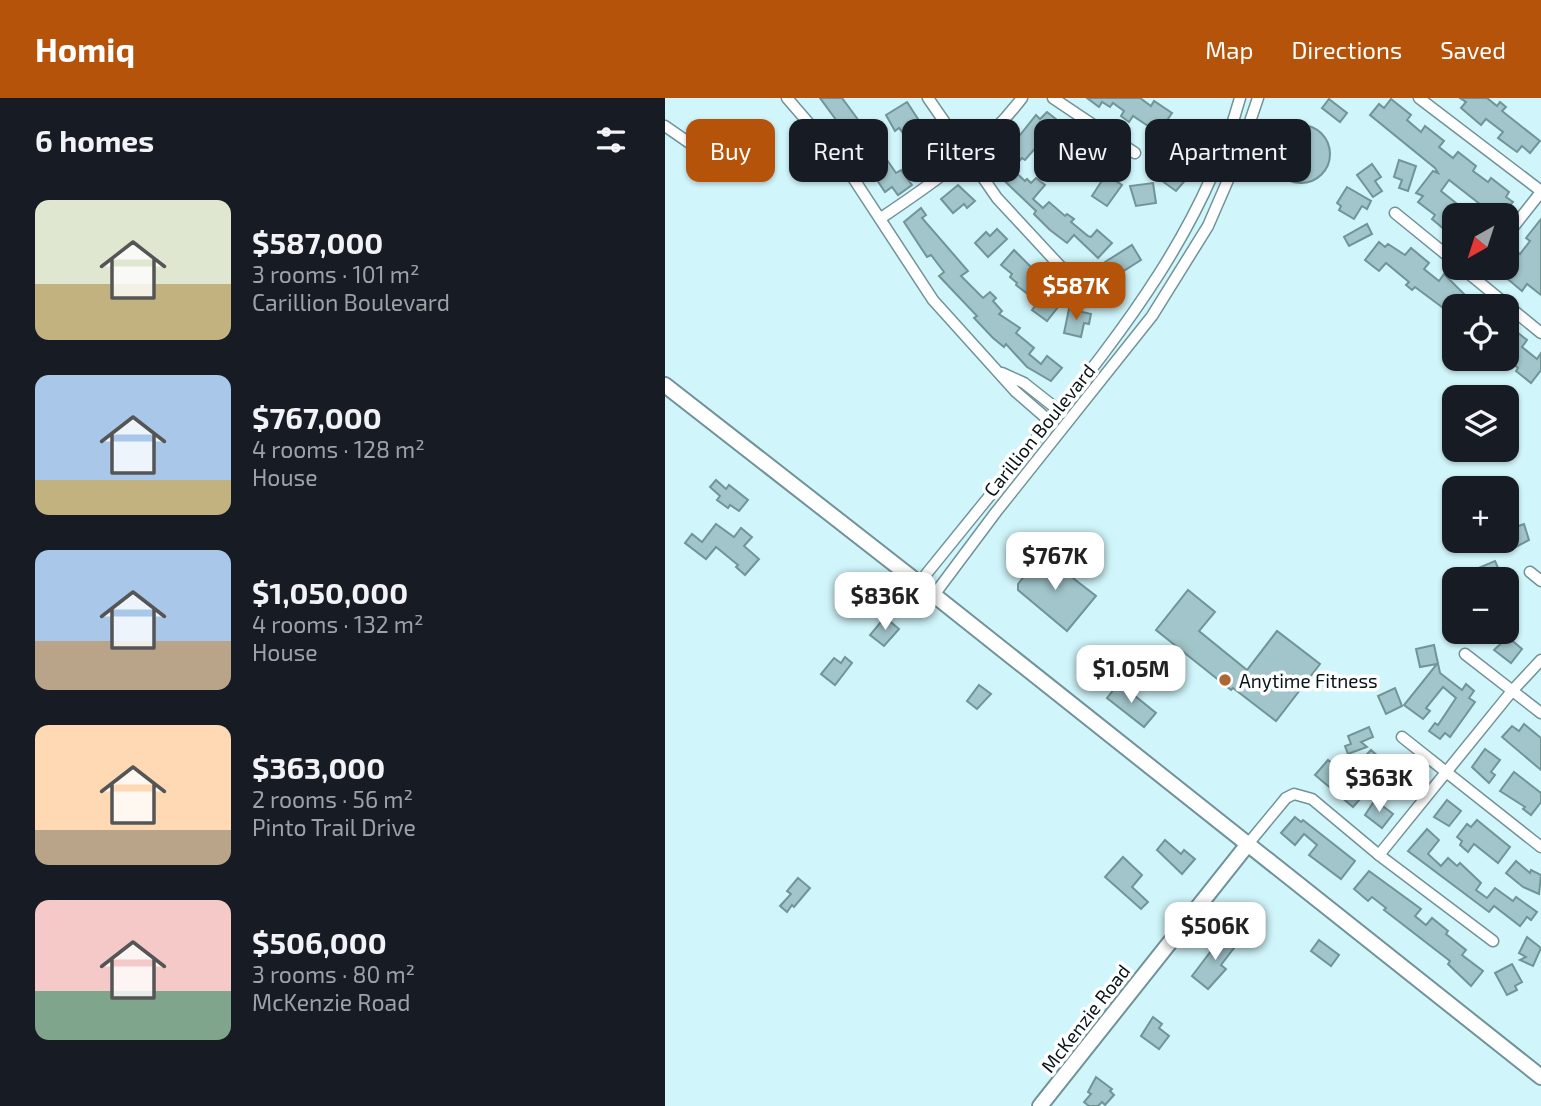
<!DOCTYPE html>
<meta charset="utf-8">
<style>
:root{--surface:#171b24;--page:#20242c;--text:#f1f3f6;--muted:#9ea1a6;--accent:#b45309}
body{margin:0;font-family:"Exo 2",sans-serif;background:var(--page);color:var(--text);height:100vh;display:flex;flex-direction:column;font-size:26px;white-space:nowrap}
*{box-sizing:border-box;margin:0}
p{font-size:23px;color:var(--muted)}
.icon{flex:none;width:38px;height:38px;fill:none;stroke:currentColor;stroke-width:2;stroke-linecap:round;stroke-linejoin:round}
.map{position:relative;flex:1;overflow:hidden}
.panel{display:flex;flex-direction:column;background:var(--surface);width:665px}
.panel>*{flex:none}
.hud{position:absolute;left:21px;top:21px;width:665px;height:63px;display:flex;gap:14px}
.needle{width:46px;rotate:219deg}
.buttons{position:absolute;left:777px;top:105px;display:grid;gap:14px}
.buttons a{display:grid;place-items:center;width:77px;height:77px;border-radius:14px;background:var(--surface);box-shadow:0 2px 5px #0004;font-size:35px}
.price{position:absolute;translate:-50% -60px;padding:0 16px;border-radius:14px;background:#fff;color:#222;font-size:23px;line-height:46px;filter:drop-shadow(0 2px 4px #0008)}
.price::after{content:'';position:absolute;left:50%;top:42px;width:21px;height:16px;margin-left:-10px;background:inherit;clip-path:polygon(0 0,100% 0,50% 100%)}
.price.current{background:var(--accent);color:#fff}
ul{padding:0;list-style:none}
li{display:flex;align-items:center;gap:21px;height:175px;padding:0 35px}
li span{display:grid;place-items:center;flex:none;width:196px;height:140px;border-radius:14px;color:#555}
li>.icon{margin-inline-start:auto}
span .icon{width:84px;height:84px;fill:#fffc;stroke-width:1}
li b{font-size:30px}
h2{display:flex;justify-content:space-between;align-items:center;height:84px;padding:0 35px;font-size:30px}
.tag{padding:0 24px;border-radius:14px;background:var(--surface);box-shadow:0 2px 5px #0004;font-size:24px;line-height:63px}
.tag.current{background:var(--accent);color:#fff}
header{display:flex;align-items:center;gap:42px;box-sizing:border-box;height:98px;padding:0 35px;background:var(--accent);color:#fff}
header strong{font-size:33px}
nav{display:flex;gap:38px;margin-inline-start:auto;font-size:24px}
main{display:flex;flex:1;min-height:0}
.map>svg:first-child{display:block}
.building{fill:#a1c5ca;stroke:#719498;stroke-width:2}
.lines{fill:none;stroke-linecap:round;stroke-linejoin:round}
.street-casing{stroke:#719398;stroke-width:13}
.secondary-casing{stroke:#719398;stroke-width:18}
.street{stroke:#fff;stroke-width:10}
.secondary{stroke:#fff;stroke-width:14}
.poi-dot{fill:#ab6835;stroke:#fff;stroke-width:2.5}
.labels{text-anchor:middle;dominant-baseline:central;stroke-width:7;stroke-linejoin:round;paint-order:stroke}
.street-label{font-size:19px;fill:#081517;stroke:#fff}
.poi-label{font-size:19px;fill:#081517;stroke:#fff;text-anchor:start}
</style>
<header>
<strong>Homiq</strong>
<nav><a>Map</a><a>Directions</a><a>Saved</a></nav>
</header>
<main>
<section class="panel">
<h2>6 homes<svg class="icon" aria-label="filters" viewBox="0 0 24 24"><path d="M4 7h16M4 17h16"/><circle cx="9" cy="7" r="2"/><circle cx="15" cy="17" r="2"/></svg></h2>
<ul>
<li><span style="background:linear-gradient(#dfe7d0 60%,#c2b280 0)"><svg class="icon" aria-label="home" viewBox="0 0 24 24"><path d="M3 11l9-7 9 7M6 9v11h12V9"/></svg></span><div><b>$587,000</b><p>3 rooms · 101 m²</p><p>Carillion Boulevard</p></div></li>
<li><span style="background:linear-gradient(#a9c7e8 75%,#c2b280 0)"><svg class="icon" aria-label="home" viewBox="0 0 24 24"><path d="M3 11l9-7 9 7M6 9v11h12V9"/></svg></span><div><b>$767,000</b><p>4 rooms · 128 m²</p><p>House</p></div></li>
<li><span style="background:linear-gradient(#a9c7e8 65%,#b9a48a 0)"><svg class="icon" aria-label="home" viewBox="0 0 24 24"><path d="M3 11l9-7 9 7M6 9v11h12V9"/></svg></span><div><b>$1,050,000</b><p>4 rooms · 132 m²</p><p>House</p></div></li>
<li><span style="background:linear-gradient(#ffd9b3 75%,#b9a48a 0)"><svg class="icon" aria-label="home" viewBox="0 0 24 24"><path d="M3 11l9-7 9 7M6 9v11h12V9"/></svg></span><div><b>$363,000</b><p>2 rooms · 56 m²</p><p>Pinto Trail Drive</p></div></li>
<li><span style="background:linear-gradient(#f6c9c9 65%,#7fa58c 0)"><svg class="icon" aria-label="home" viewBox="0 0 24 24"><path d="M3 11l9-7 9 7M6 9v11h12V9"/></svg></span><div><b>$506,000</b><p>3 rooms · 80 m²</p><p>McKenzie Road</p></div></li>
</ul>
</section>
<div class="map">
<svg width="876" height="1008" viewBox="0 0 876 1008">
<rect width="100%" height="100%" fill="#d0f5fa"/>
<g class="building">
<polygon points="155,0 177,0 194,23 180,34"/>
<polygon points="422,0 475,0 486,8 489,3 507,15 494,34 490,25 486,30 468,18 464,24 456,18 459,13 448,5 445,9 437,4 434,9"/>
<polygon points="795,0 822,0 832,8 835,4 841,9 837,13 875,43 865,55 857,48 852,54 833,40 838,34 821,21 816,27 796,10 801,4"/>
<polygon points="664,1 682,15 675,24 657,10"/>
<polygon points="726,1 746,17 742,22 756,34 760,28 779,43 774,49 788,60 793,54 811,68 808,73 823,84 826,80 844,94 841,99 848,104 837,117 829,117 784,82 776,93 806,117 789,117 789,132 786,137 767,121 770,117 753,104 758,98 751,95 768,73 773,75 770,70 705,17 714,6 719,10"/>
<polygon points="242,4 281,64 260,78 250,62 256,59 234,30 230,33 221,17"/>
<polygon points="382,14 415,40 413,43 442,63 439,68 454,79 451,83 457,87 442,108 427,98 438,81 427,73 424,77 392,53 394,50 380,39 360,62 357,60 347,71 360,83 362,81 366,85 371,80 380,87 368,101 378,110 384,104 400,118 402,116 409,121 406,124 423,138 426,139 432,132 447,145 433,160 409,137 402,145 385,132 369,116 371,113 325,69 340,52 345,56 354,45 351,42 371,17 375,21"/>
<circle cx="636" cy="56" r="29"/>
<polygon points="200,30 231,75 236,72 247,87 233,97 227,89 220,94 182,37"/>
<polygon points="508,35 509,39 518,35 526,53 509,60 497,40"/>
<polygon points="734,62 751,68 743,93 734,90 737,82 729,79"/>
<polygon points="507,65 523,79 511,93 489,77 498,67 502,71"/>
<polygon points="707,66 716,79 710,83 717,93 708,99 692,77"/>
<polygon points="488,85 491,105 471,108 465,88"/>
<polygon points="293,87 310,103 302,110 299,106 288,115 276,101"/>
<polygon points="682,89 706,103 702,111 697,108 689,121 674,112 676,108 672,105"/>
<polygon points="256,110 261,117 257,120 303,173 296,178 318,200 325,194 331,200 328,203 337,213 334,216 355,230 351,235 369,250 364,256 376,266 382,258 397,270 386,283 362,269 341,246 339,249 328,240 309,220 312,218 274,178 279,174 266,157 262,159 239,124"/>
<polygon points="876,121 876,197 862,186 857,193 839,178 843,174 842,162 850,152 855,156 865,143 861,140"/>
<polygon points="702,126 707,136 684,148 679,139"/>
<polygon points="332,131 342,141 323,159 310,145 321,134 325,138"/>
<polygon points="714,144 720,149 723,146 740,157 746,150 764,165 759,171 774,183 779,176 811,208 789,208 789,218 750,189 747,192 741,187 744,184 721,165 714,173 700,162"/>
<polygon points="467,147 476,162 449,179 440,164"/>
<polygon points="349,152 372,175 385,182 379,189 395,201 389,208 393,209 382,223 367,212 373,204 351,187 352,185 345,179 347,176 336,167"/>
<polygon points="404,211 426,216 424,226 419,225 416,239 399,235"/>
<polygon points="842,226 862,242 857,249 872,261 876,255 876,272 866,285 851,273 853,270 842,261"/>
<polygon points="51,382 61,391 64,387 83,402 74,413 65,407 63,410 52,402 55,398 45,389"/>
<polygon points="51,426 69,439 76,430 87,439 79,448 94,461 80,477 71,469 73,467 51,449 41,461 20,445 27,436 37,444"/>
<polygon points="859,426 864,442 847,451 842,432"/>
<polygon points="377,456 431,498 402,533 353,492 353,486"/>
<polygon points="830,463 834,472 830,474 833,481 815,481 811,471"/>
<polygon points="523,492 550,514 534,533 582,572 612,533 655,566 611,623 568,590 566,592 491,532"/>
<polygon points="220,519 234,531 219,548 205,537"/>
<polygon points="843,539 857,551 846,565 829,552"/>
<polygon points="769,547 775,575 797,592 801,586 809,593 804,600 810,604 785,639 780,635 775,641 764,633 770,625 773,627 791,600 778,589 761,610 765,613 758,621 739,607 772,566 755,569 751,551"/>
<polygon points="180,559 187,565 170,587 156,576 169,560 176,565"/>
<polygon points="454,585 491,615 479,629 442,600"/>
<polygon points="314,587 326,596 312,611 302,603"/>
<polygon points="730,590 737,608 721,616 713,598"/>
<polygon points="859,626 876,640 876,672 837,639 847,628 854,633"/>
<polygon points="704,629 708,639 696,644 702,649 683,656 680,648 686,646 683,638"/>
<polygon points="820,651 835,662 826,674 830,677 824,685 807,669"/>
<polygon points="706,652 723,667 717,674 714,672 701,688 704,691 688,709 650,677 663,662 688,682 697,671 692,667"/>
<polygon points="735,669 751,681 739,697 726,687"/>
<polygon points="849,674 876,695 876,704 866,717 858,711 860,709 835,693"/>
<polygon points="710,702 728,716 717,730 700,717"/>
<polygon points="782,702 796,713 784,728 769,719"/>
<polygon points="630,719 636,724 638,722 690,763 676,781 644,757 652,747 639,736 630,747 616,735"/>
<polygon points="812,722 845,749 833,765 809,746 803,754 795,747 797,743 792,739 802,726 806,729"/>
<polygon points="762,731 774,742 763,756 776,768 783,760 792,768 795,765 816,785 811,792 822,800 830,790 848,803 851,799 872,814 866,822 862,819 855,828 829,808 824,814 743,753"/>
<polygon points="500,742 516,756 519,752 530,761 517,776 492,752"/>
<polygon points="458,759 477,777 467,789 483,804 476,811 440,779"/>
<polygon points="851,763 865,775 866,772 876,777 874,796 858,789 841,775"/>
<polygon points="704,773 756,811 750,818 761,827 767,820 783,833 781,836 801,852 797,857 818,873 806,888 783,866 785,863 719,812 721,810 707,799 703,803 689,791"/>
<polygon points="133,780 145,790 129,809 127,807 122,814 115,808 126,796 122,793"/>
<polygon points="559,836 572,846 556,867 561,871 543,891 527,878"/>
<polygon points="862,839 876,850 868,868 855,862 861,859 854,855"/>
<polygon points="654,842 674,857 666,868 646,853"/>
<polygon points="847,866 857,884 850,888 852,892 842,897 830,875"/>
<polygon points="488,919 497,926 494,930 504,938 494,951 476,938"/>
<polygon points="431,979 447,991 445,993 449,997 440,1007 437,1004 433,1008 424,1008 419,1004 426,996 423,994"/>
</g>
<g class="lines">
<defs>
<g id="street">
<polyline points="122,0 179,66 268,202 350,293 388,326"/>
<polyline points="263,0 332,100 395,168 419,182"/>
<polyline points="388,0 470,55"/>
<polyline points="754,0 876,93"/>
<polyline points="0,28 46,60"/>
<polyline points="730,115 789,163"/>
<path d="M216,120C268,85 318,51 357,0"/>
<polyline points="842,137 876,94"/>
<polyline points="797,170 876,235"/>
<polyline points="808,179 816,170"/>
<polyline points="337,275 359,285 397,315"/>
<polyline points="865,474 876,483"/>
<path d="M254,485C295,434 337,383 378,332C460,231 540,127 575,0"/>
<polyline points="269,497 331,414 487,218 543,128 573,59 593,0"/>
<polyline points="800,556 876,615"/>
<polyline points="737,639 876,749"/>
<polyline points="583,746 621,700 629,696 647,701 714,757 828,843"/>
<polyline points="714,757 847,593 876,562"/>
</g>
<g id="secondary">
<polyline points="0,287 269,497 876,979"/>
<polyline points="375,1008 583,746"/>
</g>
</defs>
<use href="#street" class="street-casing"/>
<use href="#secondary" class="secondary-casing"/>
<use href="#street" class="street"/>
<use href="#secondary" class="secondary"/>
</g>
<circle class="poi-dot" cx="560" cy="582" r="7"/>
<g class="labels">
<g class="street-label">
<text transform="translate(374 332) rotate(-51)">Carillion Boulevard</text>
<text transform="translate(420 920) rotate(-52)">McKenzie Road</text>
</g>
<g class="poi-label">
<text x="574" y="582">Anytime Fitness</text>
</g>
</g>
</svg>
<div class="buttons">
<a><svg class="needle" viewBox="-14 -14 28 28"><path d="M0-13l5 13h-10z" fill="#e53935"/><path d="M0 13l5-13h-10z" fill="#9ea1a6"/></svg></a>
<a><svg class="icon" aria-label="locate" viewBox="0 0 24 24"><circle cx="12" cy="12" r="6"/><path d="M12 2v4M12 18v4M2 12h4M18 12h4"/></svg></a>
<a><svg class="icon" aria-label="layers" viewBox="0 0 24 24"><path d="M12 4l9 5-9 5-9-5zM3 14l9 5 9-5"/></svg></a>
<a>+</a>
<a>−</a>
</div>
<b class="price current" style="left:411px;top:224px">$587K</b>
<b class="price" style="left:390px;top:494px">$767K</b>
<b class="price" style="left:220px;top:534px">$836K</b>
<b class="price" style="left:466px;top:607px">$1.05M</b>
<b class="price" style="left:714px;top:716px">$363K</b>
<b class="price" style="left:550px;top:864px">$506K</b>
<div class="hud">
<a class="tag current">Buy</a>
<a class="tag">Rent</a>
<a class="tag">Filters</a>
<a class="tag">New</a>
<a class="tag">Apartment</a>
</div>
</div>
</main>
